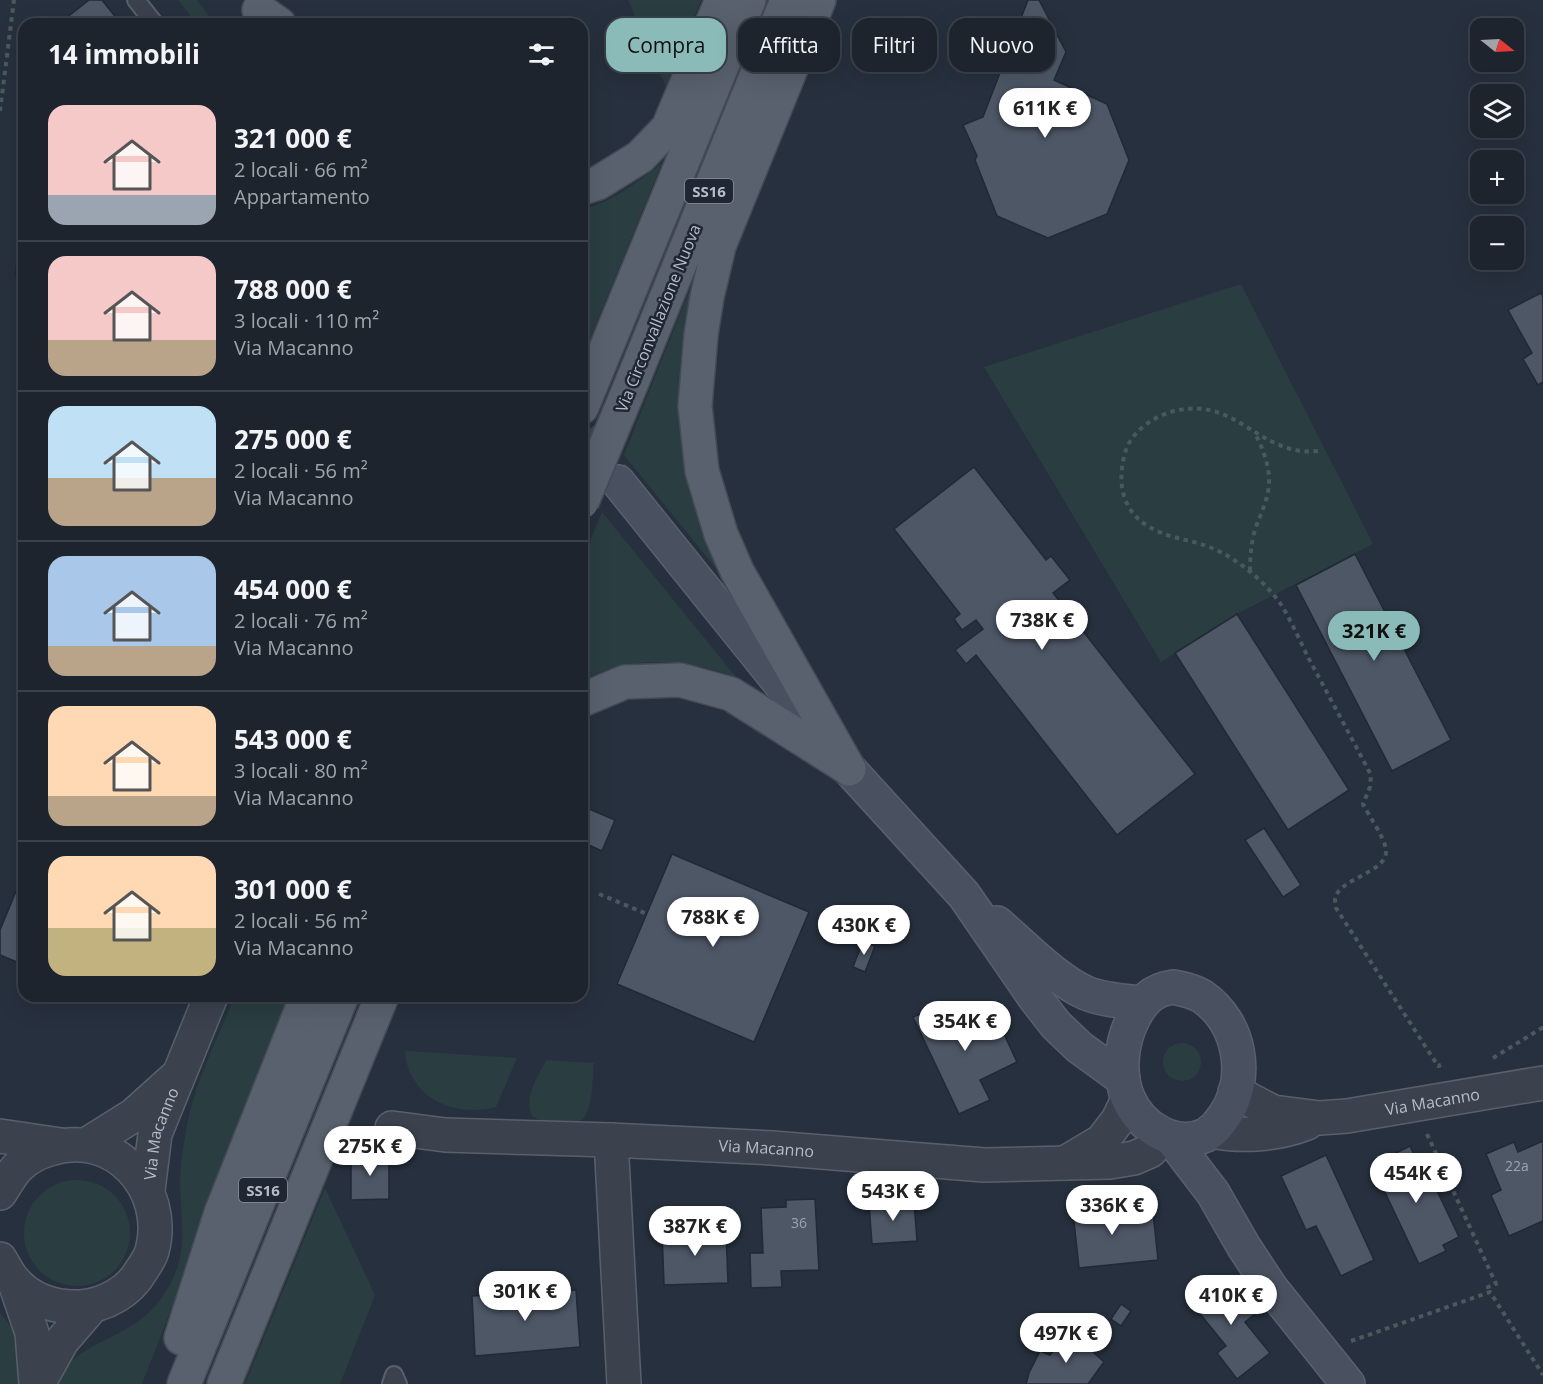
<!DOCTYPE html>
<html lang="it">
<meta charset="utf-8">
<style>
:root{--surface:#1d242e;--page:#252c36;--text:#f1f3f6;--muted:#a0a4aa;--line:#3b414a;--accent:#8bbbb9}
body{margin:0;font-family:"Open Sans",sans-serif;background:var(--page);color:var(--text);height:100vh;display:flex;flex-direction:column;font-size:22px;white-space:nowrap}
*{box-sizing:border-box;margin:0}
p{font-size:20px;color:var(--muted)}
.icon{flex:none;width:33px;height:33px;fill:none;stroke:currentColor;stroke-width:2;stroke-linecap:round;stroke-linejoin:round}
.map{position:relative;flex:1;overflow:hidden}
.drawer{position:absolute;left:18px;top:18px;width:570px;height:984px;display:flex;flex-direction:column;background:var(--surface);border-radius:18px;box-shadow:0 6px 24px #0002,0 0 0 2px var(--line)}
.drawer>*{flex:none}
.hud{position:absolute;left:606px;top:18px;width:570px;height:54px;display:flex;gap:12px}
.needle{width:39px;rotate:108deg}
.buttons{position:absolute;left:1470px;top:18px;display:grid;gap:12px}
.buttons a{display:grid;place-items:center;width:54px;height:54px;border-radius:12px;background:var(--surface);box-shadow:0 6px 24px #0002,0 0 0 2px var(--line);font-size:30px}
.price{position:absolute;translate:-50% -51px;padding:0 14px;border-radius:21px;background:#fff;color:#222;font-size:20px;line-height:39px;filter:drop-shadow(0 2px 3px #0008)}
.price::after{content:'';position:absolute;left:50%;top:36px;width:18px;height:14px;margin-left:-9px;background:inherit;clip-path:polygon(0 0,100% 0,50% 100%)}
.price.on{background:var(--accent);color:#111}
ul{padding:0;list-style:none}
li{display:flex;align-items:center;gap:18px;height:150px;padding:0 30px}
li+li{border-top:2px solid var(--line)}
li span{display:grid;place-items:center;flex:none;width:168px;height:120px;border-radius:18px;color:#555}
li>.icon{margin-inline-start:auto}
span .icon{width:72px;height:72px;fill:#fffc;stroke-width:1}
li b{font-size:26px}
h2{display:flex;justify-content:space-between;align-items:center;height:72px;padding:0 30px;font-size:26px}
.chip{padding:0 21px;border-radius:18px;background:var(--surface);box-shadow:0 6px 24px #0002,0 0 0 2px var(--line);font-size:21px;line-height:54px}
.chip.on{background:var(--accent);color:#111}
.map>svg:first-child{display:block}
.green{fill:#2a3d40}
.building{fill:#4d5766;stroke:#212935;stroke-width:1.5}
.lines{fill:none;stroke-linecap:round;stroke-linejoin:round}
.secondary-tunnel{stroke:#3d4553;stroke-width:33;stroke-dasharray:33 16;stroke-linecap:butt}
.lane-casing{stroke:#59606b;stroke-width:20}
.street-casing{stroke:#59606b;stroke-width:36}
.secondary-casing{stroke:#59606b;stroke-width:36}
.primary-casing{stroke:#444b57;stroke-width:36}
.path{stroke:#495a5e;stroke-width:4;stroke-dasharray:4.5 4.5;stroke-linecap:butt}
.lane{stroke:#3b424e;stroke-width:16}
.street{stroke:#3b424e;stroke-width:33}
.secondary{stroke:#495160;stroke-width:33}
.primary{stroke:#59616e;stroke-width:33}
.primary-bridge-casing{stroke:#444b57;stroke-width:36;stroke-linecap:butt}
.primary-bridge{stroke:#59616e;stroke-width:33}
.labels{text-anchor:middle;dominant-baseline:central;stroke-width:5;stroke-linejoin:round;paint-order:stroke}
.number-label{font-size:14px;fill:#9ca4b0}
.shield{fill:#1f2733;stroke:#89909b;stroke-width:1.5}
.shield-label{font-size:15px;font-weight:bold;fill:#b7bdc8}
.street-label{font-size:16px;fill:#b7bdc8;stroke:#1f2733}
</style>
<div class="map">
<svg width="1543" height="1384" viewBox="0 0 1543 1384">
<rect width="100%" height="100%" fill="#27303e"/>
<g class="green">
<polygon points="178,0 197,0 215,24 197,24"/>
<polygon points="628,0 701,0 666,87"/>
<path d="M662,163L582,359V209C612,203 638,181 662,163Z"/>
<polygon points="709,241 689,315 723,577 624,455"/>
<polygon points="1241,284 1373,544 1237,614 1161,662 984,367"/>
<path d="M602,512L736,677C681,658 635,655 582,680V560Z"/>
<path d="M235,996H293L142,1384H57C68,1353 100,1344 126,1329C148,1317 164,1299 174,1276C187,1248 181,1216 180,1187C180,1170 182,1153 185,1137C192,1087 216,1042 235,996Z"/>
<circle cx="1182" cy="1062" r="19"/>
<path d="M405,1051H409L517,1058L496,1107C466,1115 429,1107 413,1078C408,1070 405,1060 405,1051Z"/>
<path d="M546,1060L594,1063C592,1079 594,1116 578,1122H544L532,1116C523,1096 538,1078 546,1060Z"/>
<circle cx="77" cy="1233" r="53"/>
<polygon points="325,1188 375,1295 340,1384 245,1384"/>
<path d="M0,1313C24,1341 22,1349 26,1384H0Z"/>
</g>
<g class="building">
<polygon points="89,0 102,0 121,24 65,24 65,19"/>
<polygon points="1028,0 1039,0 1066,52 1054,80 1107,104 1129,160 1107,214 1048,238 997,216 975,160 977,156 963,125 983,117"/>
<polygon points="24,214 24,288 15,276"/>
<polygon points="1541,293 1543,297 1543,382 1538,385 1523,359 1532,353 1508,310"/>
<polygon points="974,467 1046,560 1051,556 1070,580 1053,593 1195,774 1117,835 976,655 966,664 955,650 983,629 976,620 962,630 954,619 960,614 894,529"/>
<polygon points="1355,554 1451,740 1392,771 1296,585"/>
<polygon points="1237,614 1349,790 1288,830 1175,653"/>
<polygon points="582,806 615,820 602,851 582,842"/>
<polygon points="1264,828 1301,885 1283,897 1245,840"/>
<polygon points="672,854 809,912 754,1042 617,984"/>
<polygon points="24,872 24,965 0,955 0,930"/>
<polygon points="863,941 875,946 865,972 853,967"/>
<polygon points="949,1002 958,1022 991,1006 1017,1062 980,1080 990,1100 959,1114 913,1017"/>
<polygon points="1543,1141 1543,1221 1509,1236 1491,1195 1501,1190 1486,1154 1514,1142 1518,1152"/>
<polygon points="1410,1146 1416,1159 1421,1157 1459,1237 1443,1245 1446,1251 1419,1264 1372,1165"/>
<polygon points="351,1155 389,1155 389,1199 351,1200"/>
<polygon points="1326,1155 1374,1260 1341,1276 1316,1226 1306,1230 1281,1176"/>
<polygon points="815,1199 819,1270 781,1271 782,1287 751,1288 750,1253 763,1253 761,1208 786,1207 786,1200"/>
<polygon points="1109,1200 1110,1217 1153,1212 1158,1260 1079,1268 1072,1203"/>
<polygon points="914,1201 917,1241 872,1244 869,1204"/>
<polygon points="726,1229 728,1283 664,1285 662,1231"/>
<polygon points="1226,1278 1255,1314 1245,1322 1270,1353 1237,1379 1217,1353 1226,1346 1188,1299 1204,1286 1208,1292"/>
<polygon points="576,1290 580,1347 475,1356 472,1296"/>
<polygon points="1121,1304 1131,1311 1121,1326 1111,1319"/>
<polygon points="1070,1331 1104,1362 1088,1384 1026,1384 1029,1373 1040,1351 1050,1355"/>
</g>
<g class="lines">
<polyline class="secondary-tunnel" points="582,435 616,479"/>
<defs>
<g id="lane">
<polyline points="136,0 155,24"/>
<polyline points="391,1384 394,1375 398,1384"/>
</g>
<g id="street">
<path id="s1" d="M1235,1092L1273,1112L1320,1118L1347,1116L1543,1083"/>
<path id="s2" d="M392,1128L445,1135L611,1140L772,1148L984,1165L1110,1162L1134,1158L1150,1151L1164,1136"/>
<path d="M1211,1131C1242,1137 1277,1135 1307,1123"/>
<polyline points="0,1136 61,1145"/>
<polyline points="611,1140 624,1384"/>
<polyline points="86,1145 134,1115 174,1079"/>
<polyline points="1065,1163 1102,1141 1118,1120 1128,1099"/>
<path id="s3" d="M148,1190L155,1134L211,996"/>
<path d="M0,1193C6,1184 11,1174 18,1167C27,1158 39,1152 50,1149C113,1128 169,1188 152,1251C150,1258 145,1265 141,1271C129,1292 105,1305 81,1307C57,1308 32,1301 15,1282C9,1276 5,1267 0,1259"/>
<polyline points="15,1283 32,1333 36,1384"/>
<polyline points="38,1384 62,1341 92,1306"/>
</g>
<g id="secondary">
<polyline points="618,482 849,769 964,895 1035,998 1056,1025 1079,1047 1123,1079"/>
<path d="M997,923C1023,945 1056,980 1086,993C1103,1000 1122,1001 1141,1003"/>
<path d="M1173,987C1183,989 1194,991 1203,997C1240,1023 1250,1077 1225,1115C1220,1122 1214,1131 1206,1135C1175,1149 1141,1128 1128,1098C1118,1074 1121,1042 1133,1019C1142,1001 1152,990 1173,987Z"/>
<polyline points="1171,1138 1213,1193 1244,1247 1271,1288 1348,1384"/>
</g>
<g id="primary">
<polyline points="819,0 719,246 707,297 701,335 695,406 702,471 721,534 737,571 849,769"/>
<polyline points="259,10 279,24"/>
<polyline points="582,188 598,183 640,157 668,128 722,0"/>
<polyline points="632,382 787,0"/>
<polyline points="582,407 749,0"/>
<polyline points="582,700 625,682 680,680 731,694 845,766"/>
<polyline points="181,1338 221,1213 307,996"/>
<polyline points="184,1384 342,996"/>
<polyline points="224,1384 382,996"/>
</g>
</defs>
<use href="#lane" class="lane-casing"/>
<use href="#street" class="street-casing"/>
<use href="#secondary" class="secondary-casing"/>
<use href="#primary" class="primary-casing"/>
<g class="path">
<polyline points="0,111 14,0"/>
<path d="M1318,451C1261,457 1237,398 1179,410C1157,414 1131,430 1125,453C1115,489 1125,519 1162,533C1179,540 1197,541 1214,549C1239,560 1264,581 1280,603C1291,620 1300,641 1309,659C1330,698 1351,737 1371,775L1370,787L1363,804C1369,816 1384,837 1386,849C1389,873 1338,878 1335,899C1335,902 1336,905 1336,908L1438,1066L1441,1065"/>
<path d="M1250,571C1250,558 1251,546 1254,533C1258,519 1265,507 1268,492C1272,471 1264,451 1255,433"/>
<polyline points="599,894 647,914"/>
<polyline points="1493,1058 1542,1028 1543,1030"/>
<polyline points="1427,1134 1496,1284 1488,1287 1490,1292"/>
<polyline points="1351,1341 1490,1292 1543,1375"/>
</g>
<use href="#lane" class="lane"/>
<use href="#street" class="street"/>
<use href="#secondary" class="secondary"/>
<use href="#primary" class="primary"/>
<defs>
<polyline id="primary-bridge" points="582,502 632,382"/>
</defs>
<use href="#primary-bridge" class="primary-bridge-casing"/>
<use href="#primary-bridge" class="primary-bridge"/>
</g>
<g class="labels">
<g class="number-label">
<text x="1517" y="1165">22a</text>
<text x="799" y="1222">36</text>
</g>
<g class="shield">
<rect x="685" y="179" width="48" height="24" rx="4.5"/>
<rect x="239" y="1178" width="48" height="24" rx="4.5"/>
</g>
<g class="shield-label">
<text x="709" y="191">SS16</text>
<text x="263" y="1190">SS16</text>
</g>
<g class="street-label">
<text transform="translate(658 318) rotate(-68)">Via Circonvallazione Nuova</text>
<text stroke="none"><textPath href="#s1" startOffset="204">Via Macanno</textPath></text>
<text stroke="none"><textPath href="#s3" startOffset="58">Via Macanno</textPath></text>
<text stroke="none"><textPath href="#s2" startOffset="375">Via Macanno</textPath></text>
</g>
</g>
</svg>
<div class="buttons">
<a><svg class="needle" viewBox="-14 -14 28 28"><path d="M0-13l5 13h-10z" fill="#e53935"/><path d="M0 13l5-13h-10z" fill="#a0a4aa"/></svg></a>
<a><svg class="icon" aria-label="layers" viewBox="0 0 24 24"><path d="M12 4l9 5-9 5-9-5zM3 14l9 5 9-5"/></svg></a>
<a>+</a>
<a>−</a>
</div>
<b class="price" style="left:1045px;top:139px">611K €</b>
<b class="price" style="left:1042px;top:651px">738K €</b>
<b class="price on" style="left:1374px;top:662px">321K €</b>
<b class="price" style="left:713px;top:948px">788K €</b>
<b class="price" style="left:864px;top:956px">430K €</b>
<b class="price" style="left:965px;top:1052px">354K €</b>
<b class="price" style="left:370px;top:1177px">275K €</b>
<b class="price" style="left:1416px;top:1204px">454K €</b>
<b class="price" style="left:893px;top:1222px">543K €</b>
<b class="price" style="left:1112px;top:1236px">336K €</b>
<b class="price" style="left:695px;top:1257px">387K €</b>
<b class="price" style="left:525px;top:1322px">301K €</b>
<b class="price" style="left:1231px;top:1326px">410K €</b>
<b class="price" style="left:1066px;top:1364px">497K €</b>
<div class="hud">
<a class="chip on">Compra</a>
<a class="chip">Affitta</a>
<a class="chip">Filtri</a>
<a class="chip">Nuovo</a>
</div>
<section class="drawer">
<h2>14 immobili<svg class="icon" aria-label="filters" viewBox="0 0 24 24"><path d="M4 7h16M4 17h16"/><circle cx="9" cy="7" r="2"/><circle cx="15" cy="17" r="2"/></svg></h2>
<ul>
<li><span style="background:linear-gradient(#f6c9c9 75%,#9aa5b1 0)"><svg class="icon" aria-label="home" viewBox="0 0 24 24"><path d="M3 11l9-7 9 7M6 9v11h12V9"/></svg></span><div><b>321 000 €</b><p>2 locali · 66 m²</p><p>Appartamento</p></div></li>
<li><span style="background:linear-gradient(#f6c9c9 70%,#b9a48a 0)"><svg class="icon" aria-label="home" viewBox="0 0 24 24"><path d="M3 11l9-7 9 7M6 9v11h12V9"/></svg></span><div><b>788 000 €</b><p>3 locali · 110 m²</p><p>Via Macanno</p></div></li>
<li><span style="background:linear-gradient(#bfe0f5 60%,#b9a48a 0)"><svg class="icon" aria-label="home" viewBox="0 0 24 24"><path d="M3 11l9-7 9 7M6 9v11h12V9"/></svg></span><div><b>275 000 €</b><p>2 locali · 56 m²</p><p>Via Macanno</p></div></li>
<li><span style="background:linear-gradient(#a9c7e8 75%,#b9a48a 0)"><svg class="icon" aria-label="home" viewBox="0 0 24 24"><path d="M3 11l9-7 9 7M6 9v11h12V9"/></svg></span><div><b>454 000 €</b><p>2 locali · 76 m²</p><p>Via Macanno</p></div></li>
<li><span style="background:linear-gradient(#ffd9b3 75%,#b9a48a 0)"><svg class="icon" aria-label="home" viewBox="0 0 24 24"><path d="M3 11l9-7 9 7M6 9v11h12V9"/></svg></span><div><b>543 000 €</b><p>3 locali · 80 m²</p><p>Via Macanno</p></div></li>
<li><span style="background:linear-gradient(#ffd9b3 60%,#c2b280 0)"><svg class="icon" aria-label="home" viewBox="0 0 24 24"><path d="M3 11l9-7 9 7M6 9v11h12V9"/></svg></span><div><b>301 000 €</b><p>2 locali · 56 m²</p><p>Via Macanno</p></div></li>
</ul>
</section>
</div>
